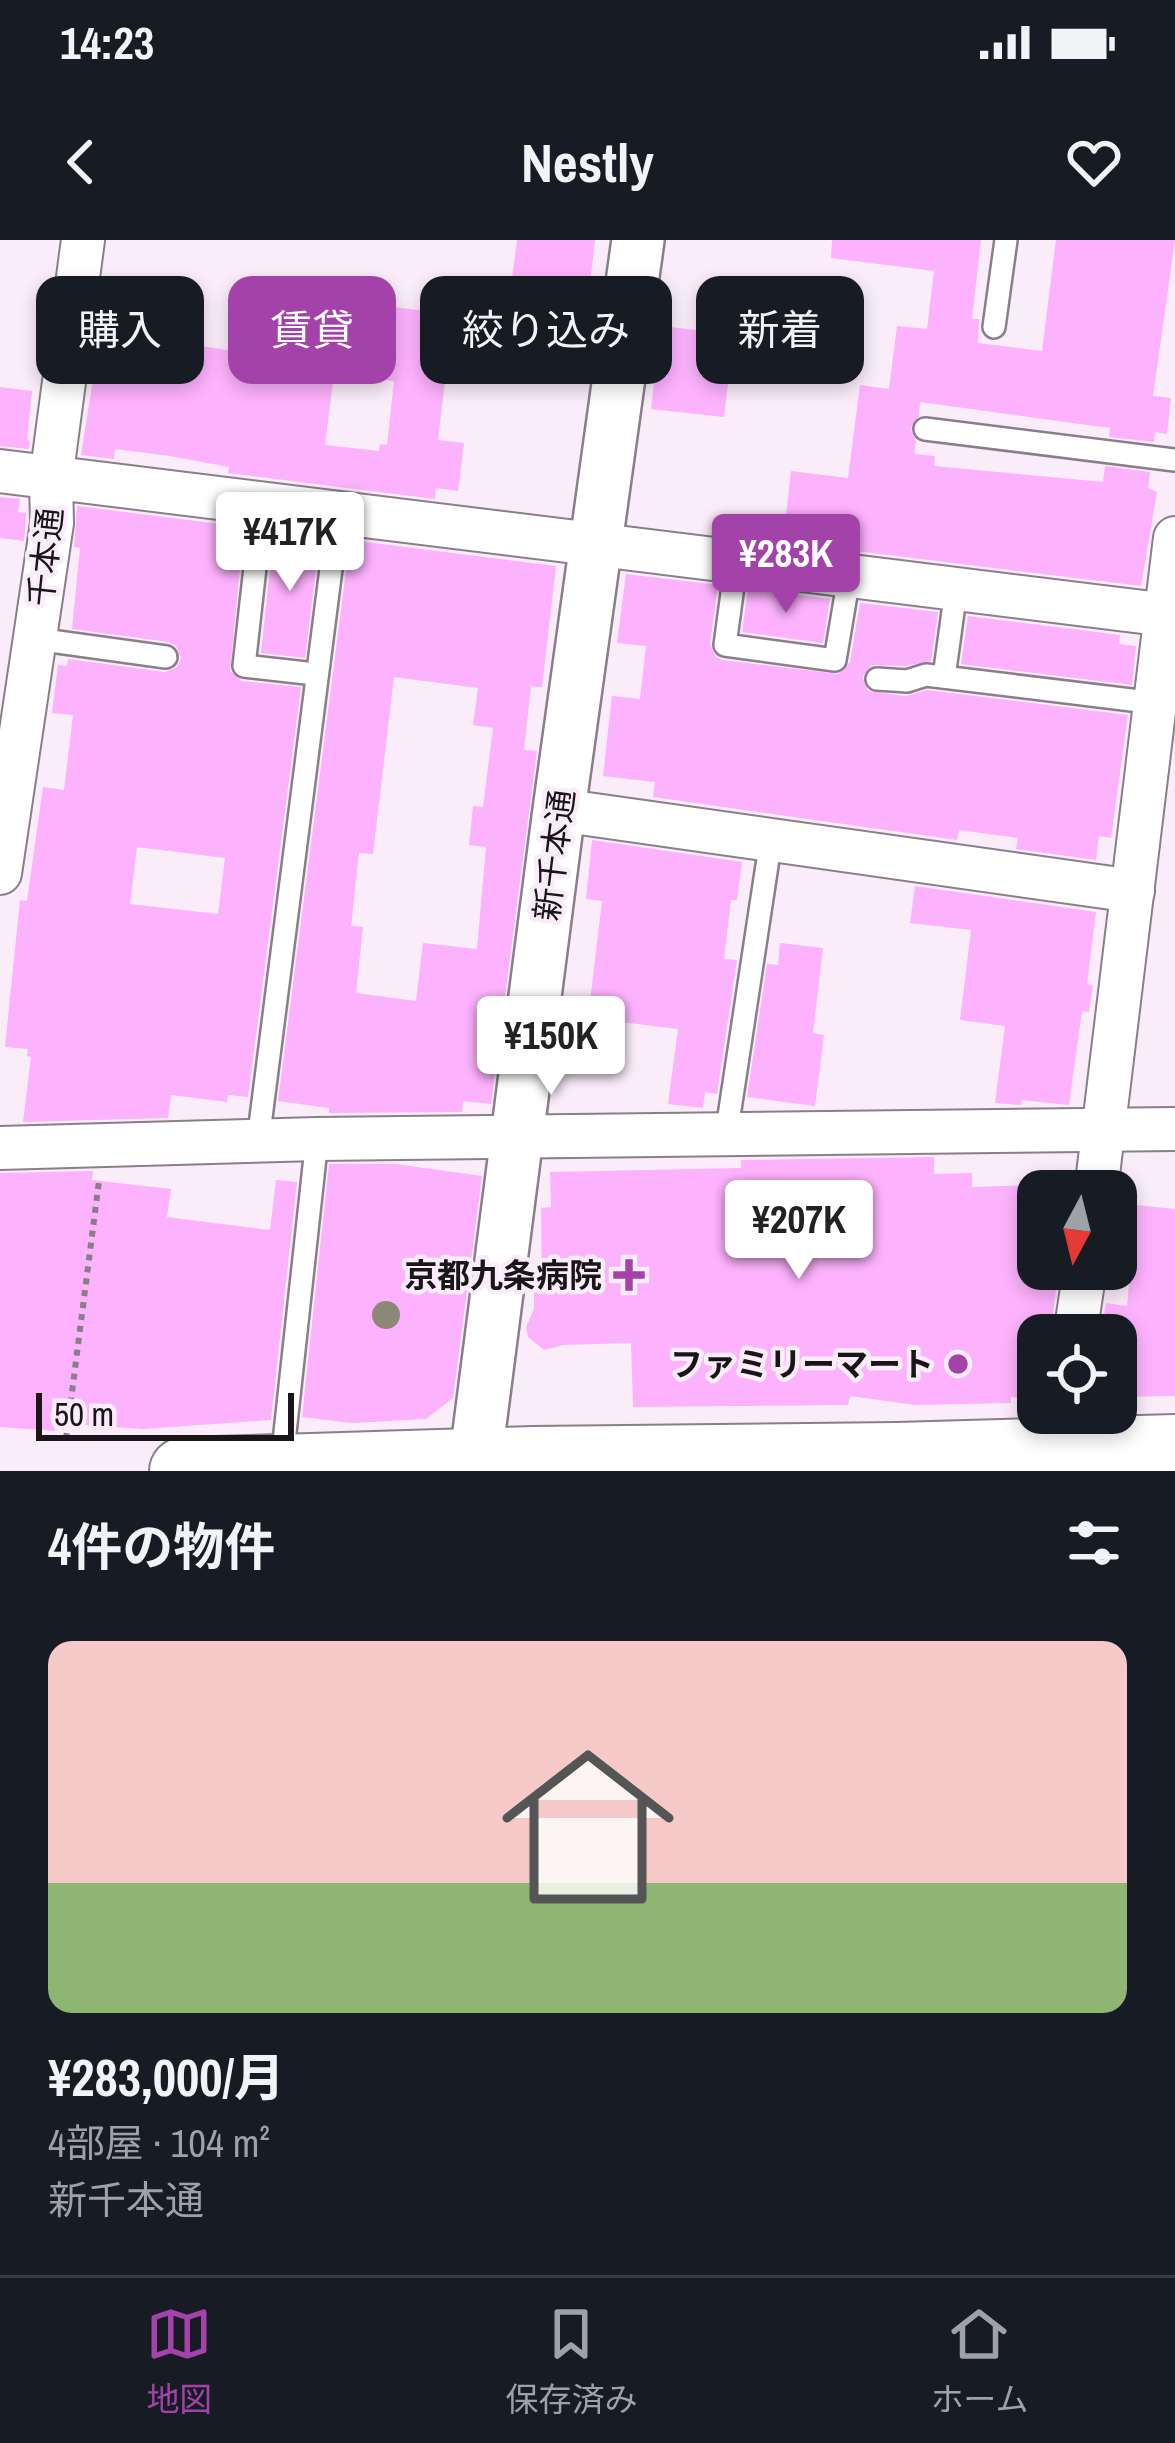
<!DOCTYPE html>
<html lang="ja">
<meta charset="utf-8">
<style>
:root{--surface:#171b24;--page:#20242c;--text:#f1f3f6;--muted:#9ea1a6;--line:#363941;--accent:#a343aa}
body{margin:0;font-family:"Archivo Narrow","Noto Sans JP",sans-serif;background:var(--page);color:var(--text);height:100vh;display:flex;flex-direction:column;font-size:45px;white-space:nowrap}
*{box-sizing:border-box;margin:0}
p{font-size:39px;color:var(--muted)}
.icon{flex:none;width:66px;height:66px;fill:none;stroke:currentColor;stroke-width:2;stroke-linecap:round;stroke-linejoin:round}
.map{position:relative;height:1231px;overflow:hidden}
.details{display:flex;flex-direction:column;background:var(--surface);flex:1}
.details>*{flex:none}
.banner{position:absolute;left:36px;top:36px;width:1104px;height:108px;display:flex;gap:24px}
.needle{width:78px;rotate:187deg}
.fabs{position:absolute;left:1017px;top:930px;display:grid;gap:24px}
.fabs a{display:grid;place-items:center;width:120px;height:120px;border-radius:24px;background:var(--surface);box-shadow:0 6px 18px #0003;font-size:60px}
.scale{position:absolute;left:36px;bottom:30px;width:258px;box-sizing:border-box;padding-left:12px;border:6px solid #191519;border-top:0;font-size:33px;line-height:42px;white-space:nowrap;color:#191519;-webkit-text-stroke:9px #faecf9;paint-order:stroke}
.price{position:absolute;translate:-50% -102px;padding:0 27px;border-radius:12px;background:#fff;color:#222;font-size:39px;line-height:78px;filter:drop-shadow(0 3px 6px #0008)}
.price::after{content:'';position:absolute;left:50%;top:72px;width:36px;height:27px;margin-left:-18px;background:inherit;clip-path:polygon(0 0,100% 0,50% 100%)}
.price.on{background:var(--accent);color:#fff}
ul{padding:0;list-style:none}
li{display:grid;align-content:center;gap:24px;height:636px;padding:0 48px}
li+li{border-top:3px solid var(--line)}
li span{display:grid;place-items:center;height:372px;border-radius:24px;color:#555}
li>.icon{margin-inline-start:auto}
span .icon{width:216px;height:216px;fill:#fffc;stroke-width:1}
li b{font-size:51px}
h2{display:flex;justify-content:space-between;align-items:center;height:144px;padding:0 48px;font-size:51px}
.chip{padding:0 42px;border-radius:24px;background:var(--surface);box-shadow:0 6px 18px #0003;font-size:42px;line-height:108px}
.chip.on{background:var(--accent);color:#fff}
.status{display:flex;justify-content:space-between;align-items:center;height:84px;padding:0 60px;background:var(--surface);direction:ltr}
.status svg{height:33px;fill:currentColor}
header{display:flex;justify-content:space-between;align-items:center;height:156px;padding:0 48px;background:var(--surface);font-size:54px;font-weight:700}
.dock{display:flex;justify-content:space-around;align-items:center;height:168px;border-top:3px solid var(--line);background:var(--surface);font-size:33px;color:var(--muted)}
.dock a{display:grid;justify-items:center;gap:6px}
.dock .on{color:var(--accent)}
.map>svg:first-child{display:block}
.building{fill:#fdb2fd;fill-rule:evenodd}
.lines{fill:none;stroke-linecap:round;stroke-linejoin:round}
.service-casing{stroke:#8a7e8a;stroke-width:26}
.minor-casing{stroke:#8a7e8a;stroke-width:46}
.tertiary-casing{stroke:#8a7e8a;stroke-width:56}
.trunk-casing{stroke:#8a7e8a;stroke-width:70}
.path{stroke:#877e87;stroke-width:6;stroke-dasharray:6 6;stroke-linecap:butt}
.service{stroke:#fff;stroke-width:21}
.minor{stroke:#fff;stroke-width:42}
.tertiary{stroke:#fff;stroke-width:51}
.trunk{stroke:#fff;stroke-width:66}
.tree{fill:#8c8876}
.poi-dot{fill:#a343aa;stroke:#faecf9;stroke-width:4.5}
.labels{text-anchor:middle;dominant-baseline:central;stroke-width:9;stroke-linejoin:round;paint-order:stroke}
.street-label{font-size:33px;fill:#191519;stroke:#faecf9}
.poi-label{font-size:33px;font-weight:bold;fill:#191519;stroke:#faecf9;text-anchor:end}
</style>
<div class="status"><b>14:23</b><svg viewBox="0 0 49 12"><path d="M0 12V9h3v3zM5 12V6h3v6zM10 12V3h3v9zM15 12V0h3v12zM26 1h20v11H26zM47 4h2v5h-2z"/></svg></div>
<header><svg class="icon" aria-label="back" viewBox="0 0 24 24"><path d="M15 5l-7 7 7 7"/></svg>Nestly<svg class="icon" aria-label="heart" viewBox="0 0 24 24"><path d="M12 20l-8-8c-3-5 5-10 8-4 3-6 11-1 8 4z"/></svg></header>
<div class="map">
<svg width="1175" height="1231" viewBox="0 0 1175 1231">
<rect width="100%" height="100%" fill="#faecf9"/>
<g class="building">
<polygon points="517,0 595,0 590,44 569,42 563,90 476,80 480,50 510,54"/>
<polygon points="832,0 981,0 972,79 979,79 978,103 1042,111 1056,0 1175,0 1153,156 1171,158 1167,194 1155,192 1154,202 1109,197 1110,188 920,162 919,176 910,188 916,201 914,214 935,216 934,226 1103,242 1105,226 1150,232 1148,248 1157,252 1141,346 783,302 791,231 848,238 860,145 889,149 897,86 927,89 934,31 831,18"/>
<path d="M260,50L316,57L310,100L388,110L393,67L453,74L438,200L464,203L458,251L436,248L435,259L228,233L229,227L170,216L115,209L114,219L81,215L94,133L119,136L124,94L252,114ZM334,134L394,141L387,205L380,204L379,211L325,205Z"/>
<polygon points="660,86 734,94 724,177 651,169"/>
<polygon points="0,147 32,151 27,200 30,201 29,209 0,206"/>
<polygon points="0,257 20,259 18,272 26,273 24,301 0,298"/>
<path d="M77,266L244,287L230,431L242,441L301,447L248,857L228,855L227,862L171,855L168,878L23,882L31,817L27,816L28,809L5,807L20,660L27,661L43,547L64,550L73,475L52,473L58,425L67,426L68,419L165,432L177,427L181,418L176,406L169,402L72,389L80,308L74,307ZM137,607L225,618L218,674L130,664Z"/>
<polygon points="274,291 320,296 305,418 261,413"/>
<path d="M350,300L556,326L542,447L531,446L524,510L537,511L491,864L463,861L462,872L329,873V868L278,861ZM394,437L478,448L473,485L493,488L483,567L473,566L469,605L486,607L477,709L423,703L416,761L356,753L363,687L351,686L359,613L373,614Z"/>
<polygon points="626,334 718,345 710,404 715,416 722,420 839,434 850,422 860,363 938,372 931,421 905,426 872,425 862,437 868,451 906,456 927,450 1128,475 1111,598 1099,596 1096,620 1016,609 1018,598 959,590 957,600 653,557 655,542 603,536 612,456 640,459 646,406 617,403"/>
<polygon points="748,349 830,359 823,403 742,392"/>
<polygon points="968,376 1120,395 1119,404 1136,406 1132,445 961,424"/>
<polygon points="592,600 742,622 737,660 731,660 724,719 737,720 717,854 705,852 703,868 668,864 678,789 588,778 602,661 586,659"/>
<polygon points="915,646 1096,672 1087,744 1093,745 1089,772 1082,771 1069,865 1022,860 1021,865 995,863 1005,786 960,780 971,690 910,683"/>
<polygon points="780,703 823,708 813,793 824,795 815,866 747,857 767,724 778,725"/>
<path d="M934,917V934L972,933V947L1038,945V1029H1059L1050,1095H1038V1161L1011,1157V1163L915,1165L850,1156L848,1165L633,1167L631,1103L564,1105L544,1110L528,1097L526,1087L534,1069V1045H542L541,968L551,967L550,932L741,928V920ZM859,955L850,1009L792,1010L790,956Z"/>
<polygon points="329,924 395,924 482,936 453,1158 426,1179 352,1183 302,1177"/>
<polygon points="93,931 92,940 171,949 167,977 270,990 276,940 297,942 271,1180 143,1189 56,1183 55,1191 0,1187 0,933"/>
<polygon points="1136,965 1175,969 1175,1156 1116,1157 1116,1095 1101,1095 1106,1063 1127,1066"/>
</g>
<g class="lines">
<defs>
<g id="service">
<polyline points="994,87 1006,0"/>
<polyline points="925,189 1175,220"/>
<polyline points="262,265 244,426 315,434"/>
<polyline points="736,324 725,405 835,420 849,337"/>
<polyline points="36,399 166,417"/>
<polyline points="944,437 956,350"/>
<polyline points="877,439 907,441 926,435 1156,463"/>
<polyline points="726,896 771,599"/>
<polyline points="258,901 338,274"/>
<polyline points="282,1220 317,899"/>
</g>
<g id="minor">
<polyline points="0,231 1175,376"/>
<polyline points="559,570 1133,651"/>
<polyline points="0,633 52,283 51,239 83,0"/>
<polyline points="0,908 317,899 1175,889"/>
<polyline points="1096,951 1175,298"/>
<polyline points="1075,1095 1085,1029"/>
</g>
<polyline id="tertiary" points="474,1231 559,570 638,0"/>
<polyline id="trunk" points="183,1231 534,1220 897,1216 1175,1208"/>
</defs>
<use href="#service" class="service-casing"/>
<use href="#minor" class="minor-casing"/>
<use href="#tertiary" class="tertiary-casing"/>
<use href="#trunk" class="trunk-casing"/>
<polyline class="path" points="66,1199 99,941"/>
<use href="#service" class="service"/>
<use href="#minor" class="minor"/>
<use href="#tertiary" class="tertiary"/>
<use href="#trunk" class="trunk"/>
</g>
<circle class="tree" cx="386" cy="1075" r="14"/>
<g class="poi-dot">
<path d="M623 1017h12v12h12v12h-12v12h-12v-12h-12v-12h12z"/>
<circle cx="958" cy="1124" r="12"/>
</g>
<g class="labels">
<g class="street-label">
<text transform="translate(45 317) rotate(-84)">千本通</text>
<text transform="translate(554 615) rotate(-83)">新千本通</text>
</g>
<g class="poi-label">
<text x="602" y="1035">京都九条病院</text>
<text x="934" y="1124">ファミリーマート</text>
</g>
</g>
</svg>
<div class="fabs">
<a><svg class="needle" viewBox="-14 -14 28 28"><path d="M0-13l5 13h-10z" fill="#e53935"/><path d="M0 13l5-13h-10z" fill="#9ea1a6"/></svg></a>
<a><svg class="icon" aria-label="locate" viewBox="0 0 24 24"><circle cx="12" cy="12" r="6"/><path d="M12 2v4M12 18v4M2 12h4M18 12h4"/></svg></a>
</div>
<div class="scale">50 m</div>
<b class="price" style="left:290px;top:354px">¥417K</b>
<b class="price on" style="left:786px;top:376px">¥283K</b>
<b class="price" style="left:551px;top:858px">¥150K</b>
<b class="price" style="left:799px;top:1042px">¥207K</b>
<div class="banner">
<a class="chip">購入</a>
<a class="chip on">賃貸</a>
<a class="chip">絞り込み</a>
<a class="chip">新着</a>
</div>
</div>
<section class="details">
<h2>4件の物件<svg class="icon" aria-label="filters" viewBox="0 0 24 24"><path d="M4 7h16M4 17h16"/><circle cx="9" cy="7" r="2"/><circle cx="15" cy="17" r="2"/></svg></h2>
<ul>
<li><span style="background:linear-gradient(#f6c9c9 65%,#8fb573 0)"><svg class="icon" aria-label="home" viewBox="0 0 24 24"><path d="M3 11l9-7 9 7M6 9v11h12V9"/></svg></span><div><b>¥283,000/月</b><p>4部屋 · 104 m²</p><p>新千本通</p></div></li>
</ul>
</section>
<nav class="dock">
<a class="on"><svg class="icon" aria-label="map" viewBox="0 0 24 24"><path d="M3 6l6-2 6 2 6-2v14l-6 2-6-2-6 2zM9 4v14M15 6v14"/></svg>地図</a>
<a><svg class="icon" aria-label="saved" viewBox="0 0 24 24"><path d="M7 4h10v16l-5-4-5 4z"/></svg>保存済み</a>
<a><svg class="icon" aria-label="home" viewBox="0 0 24 24"><path d="M3 11l9-7 9 7M6 9v11h12V9"/></svg>ホーム</a>
</nav>
